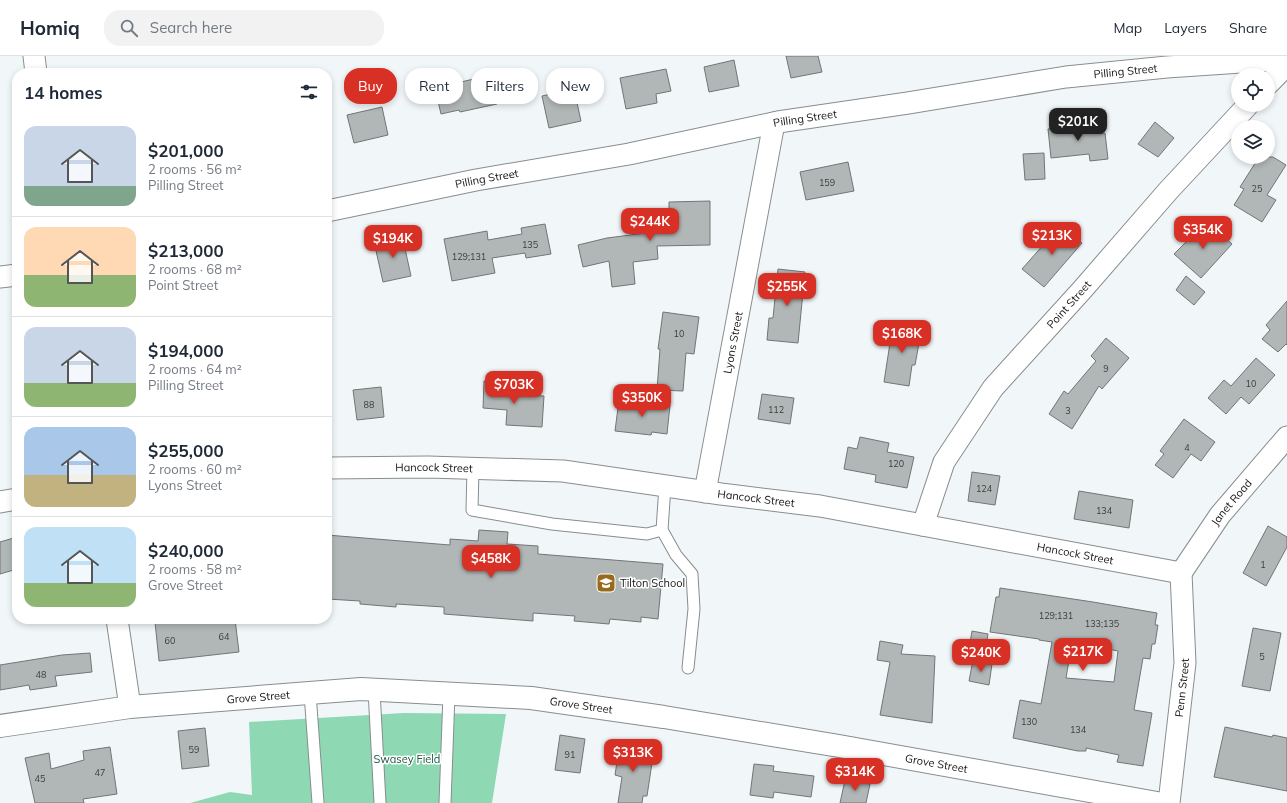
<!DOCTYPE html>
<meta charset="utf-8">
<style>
:root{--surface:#fff;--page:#f2f2f3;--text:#1f2937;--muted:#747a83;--line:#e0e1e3;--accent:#d93025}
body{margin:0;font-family:Mulish,sans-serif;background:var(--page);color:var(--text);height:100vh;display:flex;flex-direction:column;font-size:15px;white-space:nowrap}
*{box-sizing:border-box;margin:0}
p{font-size:13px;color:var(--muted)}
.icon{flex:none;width:22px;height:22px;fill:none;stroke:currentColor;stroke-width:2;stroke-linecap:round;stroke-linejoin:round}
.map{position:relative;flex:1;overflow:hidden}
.sheet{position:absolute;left:12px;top:12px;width:320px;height:556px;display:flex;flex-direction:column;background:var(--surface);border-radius:16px;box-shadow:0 2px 6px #0003}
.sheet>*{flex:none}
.banner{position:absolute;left:344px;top:12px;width:380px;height:36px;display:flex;gap:8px}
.buttons{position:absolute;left:1231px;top:12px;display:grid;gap:8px}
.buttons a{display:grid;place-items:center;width:44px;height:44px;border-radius:50%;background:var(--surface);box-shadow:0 2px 6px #0003;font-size:20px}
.price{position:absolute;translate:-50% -34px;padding:0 9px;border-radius:8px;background:var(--accent);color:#fff;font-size:13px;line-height:26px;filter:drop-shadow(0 1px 2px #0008)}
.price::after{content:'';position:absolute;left:50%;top:24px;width:12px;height:9px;margin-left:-6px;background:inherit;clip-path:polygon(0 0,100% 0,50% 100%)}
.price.on{background:#222;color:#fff}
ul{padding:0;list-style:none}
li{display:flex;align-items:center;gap:12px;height:100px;padding:0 12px}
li+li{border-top:1px solid var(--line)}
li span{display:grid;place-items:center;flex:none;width:112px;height:80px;border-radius:12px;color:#555}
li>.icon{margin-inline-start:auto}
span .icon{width:48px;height:48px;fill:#fffc;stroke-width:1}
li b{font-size:17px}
h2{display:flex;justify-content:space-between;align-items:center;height:48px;padding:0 12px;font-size:17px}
.pill{padding:0 14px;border-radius:16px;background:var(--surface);box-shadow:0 2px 6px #0003;font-size:14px;line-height:36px}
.pill.on{background:var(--accent);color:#fff}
header{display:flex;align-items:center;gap:24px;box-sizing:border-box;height:56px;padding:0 20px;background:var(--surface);border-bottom:1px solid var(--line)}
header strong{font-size:19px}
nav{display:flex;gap:22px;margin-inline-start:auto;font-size:14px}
.search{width:280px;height:36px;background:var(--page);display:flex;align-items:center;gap:10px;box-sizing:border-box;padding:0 14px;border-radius:16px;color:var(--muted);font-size:15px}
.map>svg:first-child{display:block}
.green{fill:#8ed8b4}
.building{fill:#b1b7b6;stroke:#717675;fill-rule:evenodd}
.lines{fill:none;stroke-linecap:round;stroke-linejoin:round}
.lane-casing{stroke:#888d8f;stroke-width:13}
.street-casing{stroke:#888d8f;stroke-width:23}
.secondary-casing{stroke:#888d8f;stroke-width:24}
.lane{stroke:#fff;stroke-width:11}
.street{stroke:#fff;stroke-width:21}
.secondary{stroke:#fff;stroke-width:22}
.labels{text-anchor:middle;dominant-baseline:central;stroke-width:3;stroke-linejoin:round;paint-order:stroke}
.number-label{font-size:9px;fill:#3a3d3d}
.street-label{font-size:11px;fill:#131415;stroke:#fff}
.poi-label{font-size:11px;fill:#131415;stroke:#fff;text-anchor:start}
.park-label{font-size:11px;fill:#1c583f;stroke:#fff}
</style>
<header>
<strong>Homiq</strong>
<div class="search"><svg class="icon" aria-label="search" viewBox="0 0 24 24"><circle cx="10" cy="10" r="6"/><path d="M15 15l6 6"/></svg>Search here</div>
<nav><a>Map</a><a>Layers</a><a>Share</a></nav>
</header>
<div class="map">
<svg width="1287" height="747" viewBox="0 0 1287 747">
<rect width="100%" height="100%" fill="#f1f7f9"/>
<polygon class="green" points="404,657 506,658 492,747 190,747 230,736 252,739 249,666"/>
<g class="building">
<polygon points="786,0 818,0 822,16 791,22"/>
<polygon points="734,4 739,30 709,36 704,11"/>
<polygon points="666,13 671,35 656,38 657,47 626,53 620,22"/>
<polygon points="491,19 497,48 460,56 459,54 441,58 435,32"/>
<polygon points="574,33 581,65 549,72 542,40"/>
<polygon points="382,51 388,79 354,87 347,59"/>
<polygon points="1155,66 1174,82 1158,101 1138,88"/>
<polygon points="1098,67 1100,78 1105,77 1108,103 1090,105 1089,98 1051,102 1048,73"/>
<polygon points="1044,97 1045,123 1025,124 1023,98"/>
<polygon points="1259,101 1273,101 1286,109 1267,139 1276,144 1262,166 1234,149 1244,133 1240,131"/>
<polygon points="848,106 854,135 806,144 800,116"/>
<polygon points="710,145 710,189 657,190 658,203 633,206 635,228 612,231 609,205 583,211 578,189 607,182 669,174 669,146"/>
<polygon points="1208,167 1232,188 1201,222 1174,198 1188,184 1191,186"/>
<polygon points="545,168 551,198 526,202 525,197 492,202 495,217 452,225 444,183 487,175 488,184 522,178 521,172"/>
<polygon points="1061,169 1082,187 1044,231 1022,213"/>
<polygon points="402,179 411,220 383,226 374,186"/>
<polygon points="778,213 805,216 798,287 767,284 769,262 773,262"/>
<polygon points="1186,220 1205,236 1194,249 1176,234"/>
<polygon points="1287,245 1287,289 1286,288 1278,296 1262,283 1270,274 1266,269"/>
<polygon points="663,256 699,261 694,298 686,297 683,335 657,334 660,293 658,293"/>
<polygon points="893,267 922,271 915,309 912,309 909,330 884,326"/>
<polygon points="1106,282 1129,302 1102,333 1099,330 1072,373 1049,358 1064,335 1068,338 1096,305 1091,300"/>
<polygon points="1256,302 1275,319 1249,348 1241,341 1226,358 1208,342 1224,324 1231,330"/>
<polygon points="484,325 510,327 509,338 544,340 542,371 506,369 507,354 483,352"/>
<polygon points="381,331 384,361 357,364 353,334"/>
<polygon points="762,338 794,342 790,368 758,363"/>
<polygon points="619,344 670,349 667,378 652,376 651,379 615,375"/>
<polygon points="1184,363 1215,386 1201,405 1191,398 1173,422 1155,409 1164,398 1160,395"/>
<polygon points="860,381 889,387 887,396 914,401 907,432 875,426 876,419 844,413 848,391 857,393"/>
<polygon points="972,416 1000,420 995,449 968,445"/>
<polygon points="1079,435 1133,444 1129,472 1074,463"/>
<polygon points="1268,470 1287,481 1287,491 1266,530 1243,517"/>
<polygon points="479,474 508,476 507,488 538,490 538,498 663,508 658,563 641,561 641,566 610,563 609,568 574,565 575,560 533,557 533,565 444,558 444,551 396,548 396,551 360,548 360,545 327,543 327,479 450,489 450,483 478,485"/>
<polygon points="17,481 17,513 0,518 0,486"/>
<path d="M1000,532L1093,546L1157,557L1155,569H1158L1155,588H1152L1150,603L1143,602L1134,654L1152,657L1143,710L1117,706L1119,699L1086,692V695H1078L1013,682L1020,644L1041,648L1052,586L1039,584V583L990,576L996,541H999ZM1072,586L1118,595L1114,626L1066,622Z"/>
<polygon points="158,563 235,563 239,596 159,605 155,566 158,566"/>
<polygon points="1253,572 1281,577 1270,635 1242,630"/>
<polygon points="972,575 988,578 984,601 968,599"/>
<polygon points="880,585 903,589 901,598 935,600 932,667 880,659 890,606 877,604"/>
<polygon points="90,597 92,616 55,620 57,630 30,634 29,629 0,634 0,609 62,599"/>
<polygon points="973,604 992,608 989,629 969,625"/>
<polygon points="1225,671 1272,681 1273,679 1287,682 1287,735 1214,721"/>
<polygon points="205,672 209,710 182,713 178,675"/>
<polygon points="560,679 585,683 580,717 555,714"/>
<polygon points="620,686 647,690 645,706 652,707 647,740 643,740 642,747 618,747 622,721 615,719"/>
<polygon points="110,691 117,738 83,743 84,747 35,747 25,702 49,697 51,713 84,704 83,695"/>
<polygon points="754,708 774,710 773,715 814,720 811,741 774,736 773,742 750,739"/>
<polygon points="845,724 870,728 866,747 840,747"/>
</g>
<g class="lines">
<defs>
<g id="lane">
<polyline points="473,412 472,454 552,468 647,478 662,474 665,430"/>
<polyline points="662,474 676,499 692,518 694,553 688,612"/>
<polyline points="374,634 380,747"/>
<polyline points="310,637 318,747"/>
<polyline points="445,747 449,638"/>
</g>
<g id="street">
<polyline points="34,0 36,17"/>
<polyline points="1268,28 1287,9"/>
<path id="s1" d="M327,155L476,124L629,98L778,66L908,47L1066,21L1167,11L1287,3"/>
<polyline points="0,221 17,219"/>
<path id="s2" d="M327,412L428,411L563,415L721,438L820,450L1181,517"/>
<path id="s3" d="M705,436L774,67"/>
<polyline points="0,446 17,443"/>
<path id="s4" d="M923,469L944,406L993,332L1082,234L1168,135L1248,49"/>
<path id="s5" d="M1181,517L1220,459L1287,381"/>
<polyline points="117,563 130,651"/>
<path id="s6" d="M1169,747L1185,607L1181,517"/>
</g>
<g id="secondary">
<path id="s7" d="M0,670L130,651L361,633L531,642L664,661L839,690L1157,747"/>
</g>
</defs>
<use href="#lane" class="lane-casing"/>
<use href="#street" class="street-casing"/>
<use href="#secondary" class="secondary-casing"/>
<use href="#lane" class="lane"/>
<use href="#street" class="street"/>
<use href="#secondary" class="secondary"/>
</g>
<defs>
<symbol id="school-square" viewBox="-11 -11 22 22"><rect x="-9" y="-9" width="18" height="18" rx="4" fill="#996a1b" stroke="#fff"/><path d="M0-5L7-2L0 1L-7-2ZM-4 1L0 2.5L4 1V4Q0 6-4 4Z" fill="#fff"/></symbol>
</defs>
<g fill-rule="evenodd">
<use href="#school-square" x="595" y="516" width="22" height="22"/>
</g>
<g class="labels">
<g class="number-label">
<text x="827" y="126">159</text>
<text x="1257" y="132">25</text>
<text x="530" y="188">135</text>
<text x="469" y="200">129;131</text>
<text x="679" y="277">10</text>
<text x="1106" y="312">9</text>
<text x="1251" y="327">10</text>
<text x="369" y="348">88</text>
<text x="776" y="353">112</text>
<text x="1068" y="354">3</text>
<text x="1187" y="391">4</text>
<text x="896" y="407">120</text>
<text x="984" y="432">124</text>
<text x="1104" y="454">134</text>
<text x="1263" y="508">1</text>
<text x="1056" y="559">129;131</text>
<text x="1102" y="567">133;135</text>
<text x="224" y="580">64</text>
<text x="170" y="584">60</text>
<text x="1262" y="600">5</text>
<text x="41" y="618">48</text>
<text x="1029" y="665">130</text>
<text x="1078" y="673">134</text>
<text x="194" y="693">59</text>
<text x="570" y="698">91</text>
<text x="100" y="716">47</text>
<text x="40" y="722">45</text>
</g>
<g class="street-label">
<text stroke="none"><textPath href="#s1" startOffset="811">Pilling Street</textPath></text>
<text stroke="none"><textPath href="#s1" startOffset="487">Pilling Street</textPath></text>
<text stroke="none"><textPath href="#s1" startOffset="163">Pilling Street</textPath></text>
<text stroke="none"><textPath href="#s4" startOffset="268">Point Street</textPath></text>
<text stroke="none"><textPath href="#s3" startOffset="152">Lyons Street</textPath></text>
<text stroke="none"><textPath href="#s2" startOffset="107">Hancock Street</textPath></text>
<text stroke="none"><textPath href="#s2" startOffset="431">Hancock Street</textPath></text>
<text stroke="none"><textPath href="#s5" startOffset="87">Janet Road</textPath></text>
<text stroke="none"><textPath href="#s2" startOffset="755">Hancock Street</textPath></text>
<text stroke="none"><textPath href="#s6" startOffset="116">Penn Street</textPath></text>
<text stroke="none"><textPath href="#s7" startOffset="260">Grove Street</textPath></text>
<text stroke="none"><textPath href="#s7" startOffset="584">Grove Street</textPath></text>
<text stroke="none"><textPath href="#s7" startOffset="944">Grove Street</textPath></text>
</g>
<g class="poi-label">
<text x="620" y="527">Tilton School</text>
</g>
<g class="park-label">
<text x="407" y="703">Swasey Field</text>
</g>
</g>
</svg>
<div class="buttons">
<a><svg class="icon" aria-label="locate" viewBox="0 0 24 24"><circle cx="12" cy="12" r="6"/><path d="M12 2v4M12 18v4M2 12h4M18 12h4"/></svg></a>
<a><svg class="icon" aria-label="layers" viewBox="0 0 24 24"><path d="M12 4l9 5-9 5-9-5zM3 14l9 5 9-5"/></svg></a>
</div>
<b class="price on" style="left:1078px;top:86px">$201K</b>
<b class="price" style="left:650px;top:186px">$244K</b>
<b class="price" style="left:1203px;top:194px">$354K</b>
<b class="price" style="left:1052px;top:200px">$213K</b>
<b class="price" style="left:393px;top:203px">$194K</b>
<b class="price" style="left:787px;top:251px">$255K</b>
<b class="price" style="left:902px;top:298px">$168K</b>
<b class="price" style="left:514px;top:349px">$703K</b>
<b class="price" style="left:642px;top:362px">$350K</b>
<b class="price" style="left:491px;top:523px">$458K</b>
<b class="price" style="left:1083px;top:616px">$217K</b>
<b class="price" style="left:981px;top:617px">$240K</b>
<b class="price" style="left:633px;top:717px">$313K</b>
<b class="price" style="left:855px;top:736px">$314K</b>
<div class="banner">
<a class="pill on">Buy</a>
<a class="pill">Rent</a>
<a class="pill">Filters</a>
<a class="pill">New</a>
</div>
<section class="sheet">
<h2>14 homes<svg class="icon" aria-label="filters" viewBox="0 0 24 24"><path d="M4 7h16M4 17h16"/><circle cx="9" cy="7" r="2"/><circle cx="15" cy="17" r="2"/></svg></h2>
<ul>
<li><span style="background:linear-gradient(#c9d6e8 75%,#7fa58c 0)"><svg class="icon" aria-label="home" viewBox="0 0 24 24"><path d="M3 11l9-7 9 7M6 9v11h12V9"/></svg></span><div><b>$201,000</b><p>2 rooms · 56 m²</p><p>Pilling Street</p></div></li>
<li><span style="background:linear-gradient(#ffd9b3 60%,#8fb573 0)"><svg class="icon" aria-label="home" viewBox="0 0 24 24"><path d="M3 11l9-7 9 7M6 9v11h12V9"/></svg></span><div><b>$213,000</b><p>2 rooms · 68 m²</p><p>Point Street</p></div></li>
<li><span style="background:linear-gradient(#c9d6e8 70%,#8fb573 0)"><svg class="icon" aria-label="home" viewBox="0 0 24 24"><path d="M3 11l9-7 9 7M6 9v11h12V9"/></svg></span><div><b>$194,000</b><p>2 rooms · 64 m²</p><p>Pilling Street</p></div></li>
<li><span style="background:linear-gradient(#a9c7e8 60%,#c2b280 0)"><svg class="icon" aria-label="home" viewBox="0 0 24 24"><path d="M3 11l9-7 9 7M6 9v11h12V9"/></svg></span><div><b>$255,000</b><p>2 rooms · 60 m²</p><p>Lyons Street</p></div></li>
<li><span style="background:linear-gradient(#bfe0f5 70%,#8fb573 0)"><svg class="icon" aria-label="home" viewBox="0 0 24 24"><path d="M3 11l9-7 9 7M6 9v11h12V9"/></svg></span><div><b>$240,000</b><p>2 rooms · 58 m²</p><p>Grove Street</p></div></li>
</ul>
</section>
</div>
